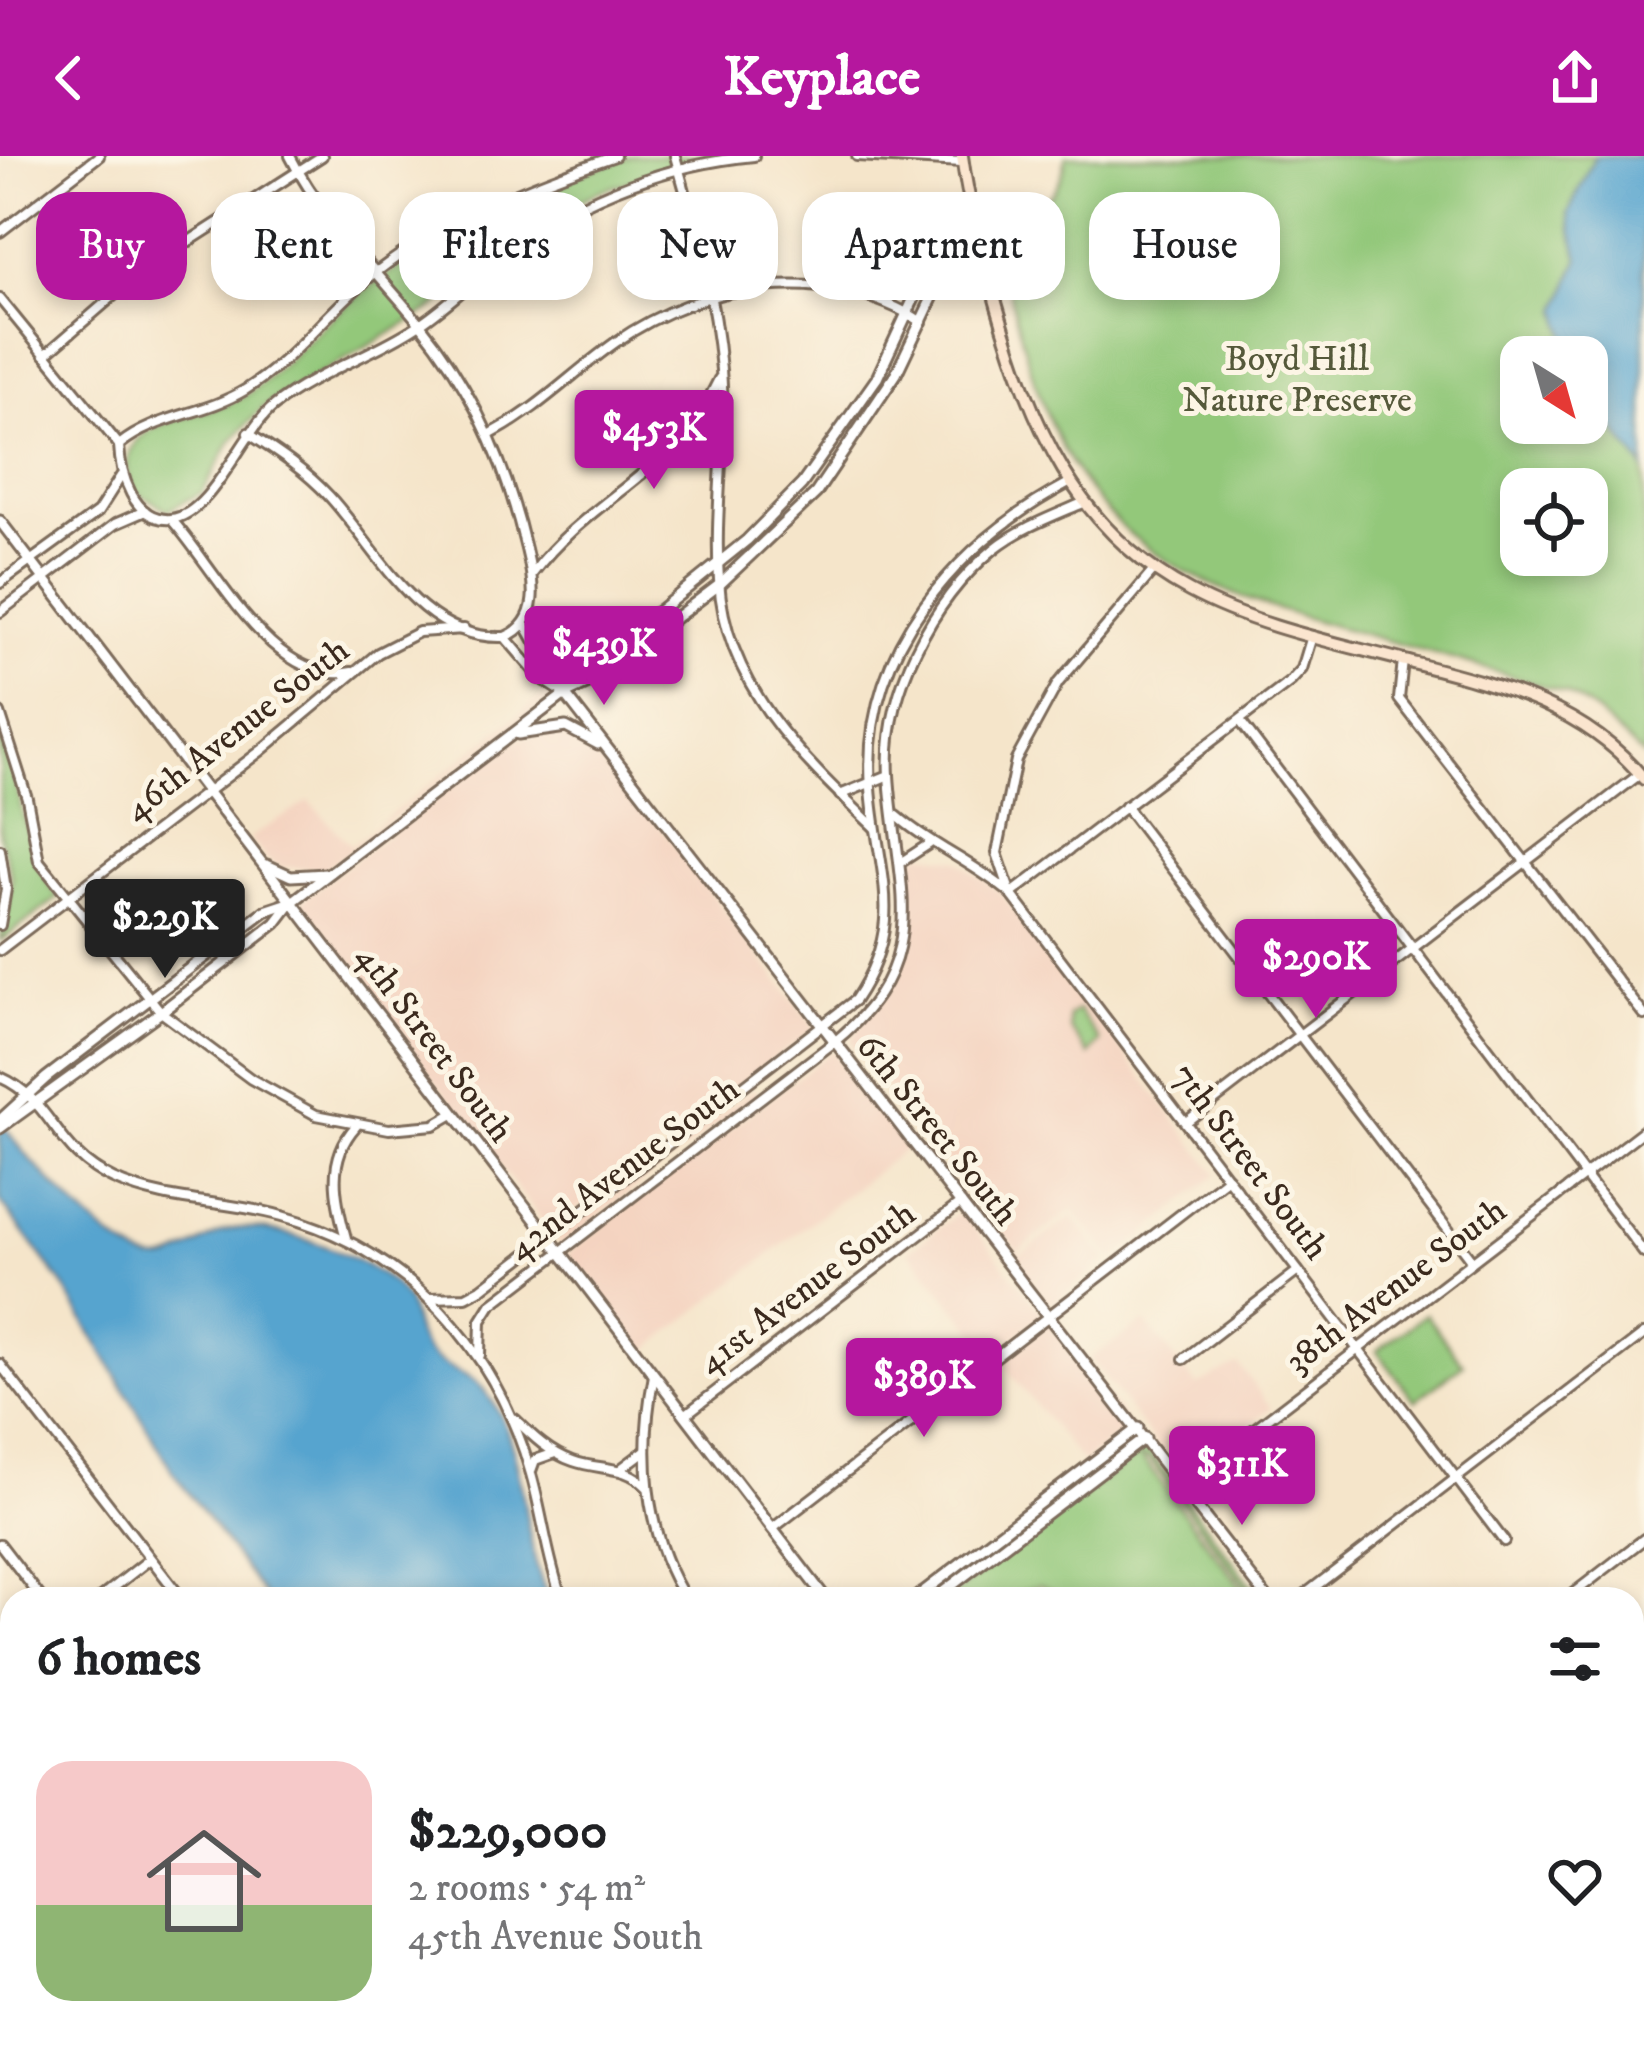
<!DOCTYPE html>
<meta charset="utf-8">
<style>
:root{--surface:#fff;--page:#f6f6f6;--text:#202124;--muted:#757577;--accent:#b5179e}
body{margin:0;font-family:"IM FELL DW Pica",serif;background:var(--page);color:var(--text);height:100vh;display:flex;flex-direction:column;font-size:45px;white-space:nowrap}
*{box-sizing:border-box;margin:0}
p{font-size:39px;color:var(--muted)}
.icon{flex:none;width:66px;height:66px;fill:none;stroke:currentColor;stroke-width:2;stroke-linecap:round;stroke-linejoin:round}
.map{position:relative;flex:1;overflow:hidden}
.sheet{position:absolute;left:0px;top:1431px;width:1644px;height:468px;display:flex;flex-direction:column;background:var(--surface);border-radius:36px 36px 0 0;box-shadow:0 6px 18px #0003}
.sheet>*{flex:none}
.guide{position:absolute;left:36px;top:36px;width:1572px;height:108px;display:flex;gap:24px}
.needle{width:78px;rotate:143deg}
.fabs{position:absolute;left:1500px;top:180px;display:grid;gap:24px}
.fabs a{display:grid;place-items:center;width:108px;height:108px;border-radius:24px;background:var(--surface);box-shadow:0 6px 18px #0003;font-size:60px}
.price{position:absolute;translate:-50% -102px;padding:0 27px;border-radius:12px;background:var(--accent);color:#fff;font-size:39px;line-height:78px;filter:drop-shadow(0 3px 6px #0008)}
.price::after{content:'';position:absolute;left:50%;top:72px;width:36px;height:27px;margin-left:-18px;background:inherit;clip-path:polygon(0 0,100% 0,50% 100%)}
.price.on{background:#222;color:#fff}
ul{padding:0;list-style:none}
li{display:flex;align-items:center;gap:36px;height:300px;padding:0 36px}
li span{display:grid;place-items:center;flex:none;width:336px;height:240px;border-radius:36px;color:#555}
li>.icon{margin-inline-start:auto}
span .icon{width:144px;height:144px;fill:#fffc;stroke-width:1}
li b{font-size:51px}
h2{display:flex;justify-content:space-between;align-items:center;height:144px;padding:0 36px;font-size:51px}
.pill{padding:0 42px;border-radius:36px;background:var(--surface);box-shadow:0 6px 18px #0003;font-size:42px;line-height:108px}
.pill.on{background:var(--accent);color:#fff}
header{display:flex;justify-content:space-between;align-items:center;height:156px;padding:0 36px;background:var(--accent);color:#fff;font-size:54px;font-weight:700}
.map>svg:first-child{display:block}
.built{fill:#f4d3c0}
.green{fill:#93c87a;stroke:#67794c;stroke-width:3;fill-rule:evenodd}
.water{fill:#56a4cf;stroke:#486776;stroke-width:3}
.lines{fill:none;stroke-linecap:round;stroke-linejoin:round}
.minor-casing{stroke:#7c6b5a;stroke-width:14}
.tertiary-casing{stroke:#7c6b5a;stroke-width:15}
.secondary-casing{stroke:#7c6b5a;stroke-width:16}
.minor{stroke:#fff;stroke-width:8}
.tertiary{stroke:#fff;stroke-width:9}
.secondary{stroke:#fbe5cf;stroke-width:10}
.labels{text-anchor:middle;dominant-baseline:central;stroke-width:10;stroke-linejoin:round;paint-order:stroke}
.park-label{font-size:36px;fill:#55593a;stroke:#fcf5e5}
.street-label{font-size:36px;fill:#3b2a1e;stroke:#fcf5e5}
</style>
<header><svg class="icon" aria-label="back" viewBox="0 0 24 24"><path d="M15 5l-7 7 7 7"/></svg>Keyplace<svg class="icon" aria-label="share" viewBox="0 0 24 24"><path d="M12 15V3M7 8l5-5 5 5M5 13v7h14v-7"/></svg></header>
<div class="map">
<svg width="1644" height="1899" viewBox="0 0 1644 1899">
<rect width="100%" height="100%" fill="#fcf5e5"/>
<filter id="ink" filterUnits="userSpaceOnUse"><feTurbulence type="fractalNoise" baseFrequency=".00833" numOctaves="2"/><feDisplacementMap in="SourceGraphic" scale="24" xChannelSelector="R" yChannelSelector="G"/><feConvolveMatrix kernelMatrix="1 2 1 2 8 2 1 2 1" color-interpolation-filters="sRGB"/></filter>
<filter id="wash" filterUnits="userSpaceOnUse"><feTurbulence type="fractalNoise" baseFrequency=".004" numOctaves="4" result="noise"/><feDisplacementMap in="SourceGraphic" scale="48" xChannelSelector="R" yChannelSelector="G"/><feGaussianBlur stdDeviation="2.7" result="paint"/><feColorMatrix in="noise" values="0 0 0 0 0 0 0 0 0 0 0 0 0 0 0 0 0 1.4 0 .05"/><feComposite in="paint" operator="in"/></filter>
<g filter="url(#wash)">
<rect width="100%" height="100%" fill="#f5e5ca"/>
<g class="built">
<polygon points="550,534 556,538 326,713 281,711 266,703 250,682 309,645 351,690"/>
<polygon points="546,576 574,579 604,598 815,872 549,1074 299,747 511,585"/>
<polygon points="919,697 958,704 1000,736 1217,1018 1113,1104 1073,1054 1018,1095 855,893 851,884 899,813 912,758 908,713"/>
<polygon points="832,895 909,990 643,1197 567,1098"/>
<polygon points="753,933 757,938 560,1089 556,1083"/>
<polygon points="961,1055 1043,1158 993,1197 909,1095"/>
<polygon points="1073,1060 1107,1104 1049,1150 1004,1093 1010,1090 1021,1098"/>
<polygon points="1050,1166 1130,1271 1083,1307 1000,1205"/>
<polygon points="1145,1166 1197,1229 1238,1208 1271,1252 1181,1321 1090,1202"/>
</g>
<g class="green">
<path d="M633,0H711L597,36L536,70L435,151L265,250L231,285L203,336L168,354L135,336C126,318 123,302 137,285C159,260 214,260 246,239C284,213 313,176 349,147C437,78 527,33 633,0Z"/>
<path d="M1066,0H1595L1568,58L1579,104L1559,154L1572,201H1521V267H1587V237L1644,313V601L1595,555L1568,538C1504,517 1439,499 1374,481C1245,446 1124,417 1059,285C1026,218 1011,139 992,66C1032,55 1061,46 1066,0ZM1521,333H1587V399H1521Z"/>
<path d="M0,577C23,636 21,689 58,742L1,785L12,722L0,680Z"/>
<polygon points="1078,854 1100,886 1089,899 1070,873 1069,860"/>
<polygon points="1425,1158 1463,1208 1415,1245 1377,1195"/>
<polygon points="1144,1289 1262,1443 1255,1443 1150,1304 1134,1297"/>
<polygon points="1141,1301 1250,1443 1068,1443 1039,1430 1002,1443 947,1443 1132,1302"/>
<polygon points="1538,1887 1600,1887 1610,1899 1545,1899"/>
</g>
<g class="water">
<polygon points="1595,0 1644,0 1644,313 1587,237 1587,201 1572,201 1559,154 1579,104 1568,58"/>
<path d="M0,966C29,1004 100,1085 145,1102C172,1113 202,1081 228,1074C268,1062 388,1106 407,1145C415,1163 413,1179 427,1195C443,1214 469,1215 485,1235C531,1293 518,1380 549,1443H267L173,1316L63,1129L0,1045Z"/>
<polygon points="908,1887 1531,1887 1538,1899 916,1899"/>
</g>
</g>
<g filter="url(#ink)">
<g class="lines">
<defs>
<g id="minor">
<path d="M290,0C323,65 375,112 420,168C474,234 507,311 526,393C534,425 542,466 505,481L540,522L565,538"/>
<path d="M675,0C695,70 715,141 721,214C727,284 714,354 719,424C725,530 804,604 875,672"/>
<polyline points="857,0 962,6"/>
<polyline points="0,76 99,0"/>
<polyline points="0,143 119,289"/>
<polyline points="45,199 141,116 322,0"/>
<path d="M248,277C277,296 305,314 329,340C378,393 419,485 505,481"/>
<path d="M489,279C543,250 568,220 616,186C703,125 829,106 922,166"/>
<polyline points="688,283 703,278 720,292"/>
<path d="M119,289C120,317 133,366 171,363C212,359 242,276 274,250C316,216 372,200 417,170C453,146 483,115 517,89C585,39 670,8 754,0"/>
<path d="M119,289C156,259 204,259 245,234C294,204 330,152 375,117C446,62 531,29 615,0"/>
<path d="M171,363C217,414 273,531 352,516"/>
<polyline points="1154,414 1058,527 1016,604 997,697 1011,738 1291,525 1302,513 1312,480"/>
<path d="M533,417C593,338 676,317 719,223"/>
<polyline points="0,427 98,356 121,320"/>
<polyline points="0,456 115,368 145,355"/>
<polyline points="525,468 564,537"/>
<polyline points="1403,504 1399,543 1644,859"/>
<polyline points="0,557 27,642 39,705 161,856 251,923 316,959 389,973 434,969 453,958"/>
<polyline points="1240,565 1644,1097"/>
<polyline points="840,639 889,619"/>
<polyline points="1125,650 1472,1105"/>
<path d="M897,660C933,691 975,707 1011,738L1504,1385"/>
<polyline points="0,694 6,733 0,769"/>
<polyline points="903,705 929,688"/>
<polyline points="0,794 262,594 378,497 419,476 464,473"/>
<path d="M0,921C54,945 53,995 113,1023C167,1048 225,1044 282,1060C408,1094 497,1194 531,1318C543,1360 547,1402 562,1443"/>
<polyline points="1186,966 1640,618"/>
<path d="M346,1082C335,1043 326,1003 356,970"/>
<path d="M429,1142L466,1141L481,1133L855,844C908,765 877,716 871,632C860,495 956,387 1069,327"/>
<path d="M480,1199L481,1165L491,1149L833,887C937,803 896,731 889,619C884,537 931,445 994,393C1020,372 1053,360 1083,347"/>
<polyline points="1184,1203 1298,1115"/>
<polyline points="0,1208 182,1443"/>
<path d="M654,1219C639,1294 644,1377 686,1443"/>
<polyline points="685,1259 961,1047"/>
<path d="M515,1263C532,1280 550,1297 573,1305C601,1315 625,1308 647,1331"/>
<polyline points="622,1312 646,1294"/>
<polyline points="531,1315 535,1304 555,1297"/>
<polyline points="1181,1329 1644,974"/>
<polyline points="772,1373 1228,1022"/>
<polyline points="0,1388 42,1443"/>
<polyline points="99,1443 150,1403"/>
<polyline points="1299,1443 1644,1178"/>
<polyline points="1566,1443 1644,1383"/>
<polyline points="0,1519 12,1510"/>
<polyline points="1632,1549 1644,1540"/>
<polyline points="0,1570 12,1586"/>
<polyline points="1632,1703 1644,1694"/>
<polyline points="609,1887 619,1899"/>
<polyline points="820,1887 830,1899"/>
<polyline points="847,1887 855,1899"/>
<polyline points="16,1899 19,1887"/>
<polyline points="129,1899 132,1887"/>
<polyline points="245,1899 249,1887"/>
<polyline points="500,1899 515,1887"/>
<polyline points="798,1899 814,1887"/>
</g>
<g id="tertiary">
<polyline points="0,365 826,1443"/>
<polyline points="568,534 582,517 747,384 802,328 877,222 929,110 948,92 977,80"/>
<polyline points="565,538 1268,1443"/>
<polyline points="518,578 566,571 598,588"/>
<polyline points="267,709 291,720 326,718"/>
<polyline points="0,964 46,922 265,755 292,746"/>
<polyline points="0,972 161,856 276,767 292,746 565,538 591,526 719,429 816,337 896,218 945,115 981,98"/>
<polyline points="914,1443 1138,1272"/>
<polyline points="934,1443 1145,1282"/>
<polyline points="0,1768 12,1772"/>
<polyline points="1607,1887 1616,1899"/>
</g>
<path id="secondary" d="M962,0C969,52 983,100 997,150C1031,267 1075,374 1189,435C1254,470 1333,486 1405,505C1494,528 1583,548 1644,623"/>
</defs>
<use href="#minor" class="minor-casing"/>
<use href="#tertiary" class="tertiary-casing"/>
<use href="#secondary" class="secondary-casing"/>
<use href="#minor" class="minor"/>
<use href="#tertiary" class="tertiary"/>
<use href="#secondary" class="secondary"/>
</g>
</g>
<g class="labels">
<g class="park-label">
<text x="1297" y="203">Boyd Hill<tspan x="1297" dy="41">Nature Preserve</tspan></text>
</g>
<g class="street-label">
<text transform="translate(237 574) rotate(-38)">46th Avenue South</text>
<text transform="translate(434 888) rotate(53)">4th Street South</text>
<text transform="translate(937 974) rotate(51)">6th Street South</text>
<text transform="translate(1250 1006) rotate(53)">7th Street South</text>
<text transform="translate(624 1013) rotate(-37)">42nd Avenue South</text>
<text transform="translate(1396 1130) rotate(-37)">38th Avenue South</text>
<text transform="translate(807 1132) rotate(-37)">41st Avenue South</text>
</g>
</g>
</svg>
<div class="fabs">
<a><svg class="needle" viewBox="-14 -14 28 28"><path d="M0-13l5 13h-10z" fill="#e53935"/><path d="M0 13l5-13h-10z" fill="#757577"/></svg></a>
<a><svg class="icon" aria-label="locate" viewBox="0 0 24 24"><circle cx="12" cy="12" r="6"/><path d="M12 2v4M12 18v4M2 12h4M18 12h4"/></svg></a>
</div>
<b class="price" style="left:654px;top:336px">$453K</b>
<b class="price" style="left:604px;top:552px">$439K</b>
<b class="price on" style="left:165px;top:825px">$229K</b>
<b class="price" style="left:1316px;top:865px">$290K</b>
<b class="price" style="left:924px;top:1284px">$389K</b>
<b class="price" style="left:1242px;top:1372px">$311K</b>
<div class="guide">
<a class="pill on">Buy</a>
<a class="pill">Rent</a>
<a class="pill">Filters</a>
<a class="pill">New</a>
<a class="pill">Apartment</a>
<a class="pill">House</a>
</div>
<section class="sheet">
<h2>6 homes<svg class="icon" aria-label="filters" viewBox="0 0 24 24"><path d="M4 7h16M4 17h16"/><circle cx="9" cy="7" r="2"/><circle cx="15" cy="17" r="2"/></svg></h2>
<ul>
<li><span style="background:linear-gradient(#f6c9c9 60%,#8fb573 0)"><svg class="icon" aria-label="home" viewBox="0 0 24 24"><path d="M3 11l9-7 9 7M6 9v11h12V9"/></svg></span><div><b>$229,000</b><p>2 rooms · 54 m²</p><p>45th Avenue South</p></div><svg class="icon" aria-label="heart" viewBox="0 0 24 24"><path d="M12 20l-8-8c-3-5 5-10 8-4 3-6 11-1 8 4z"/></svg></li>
</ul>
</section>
</div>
